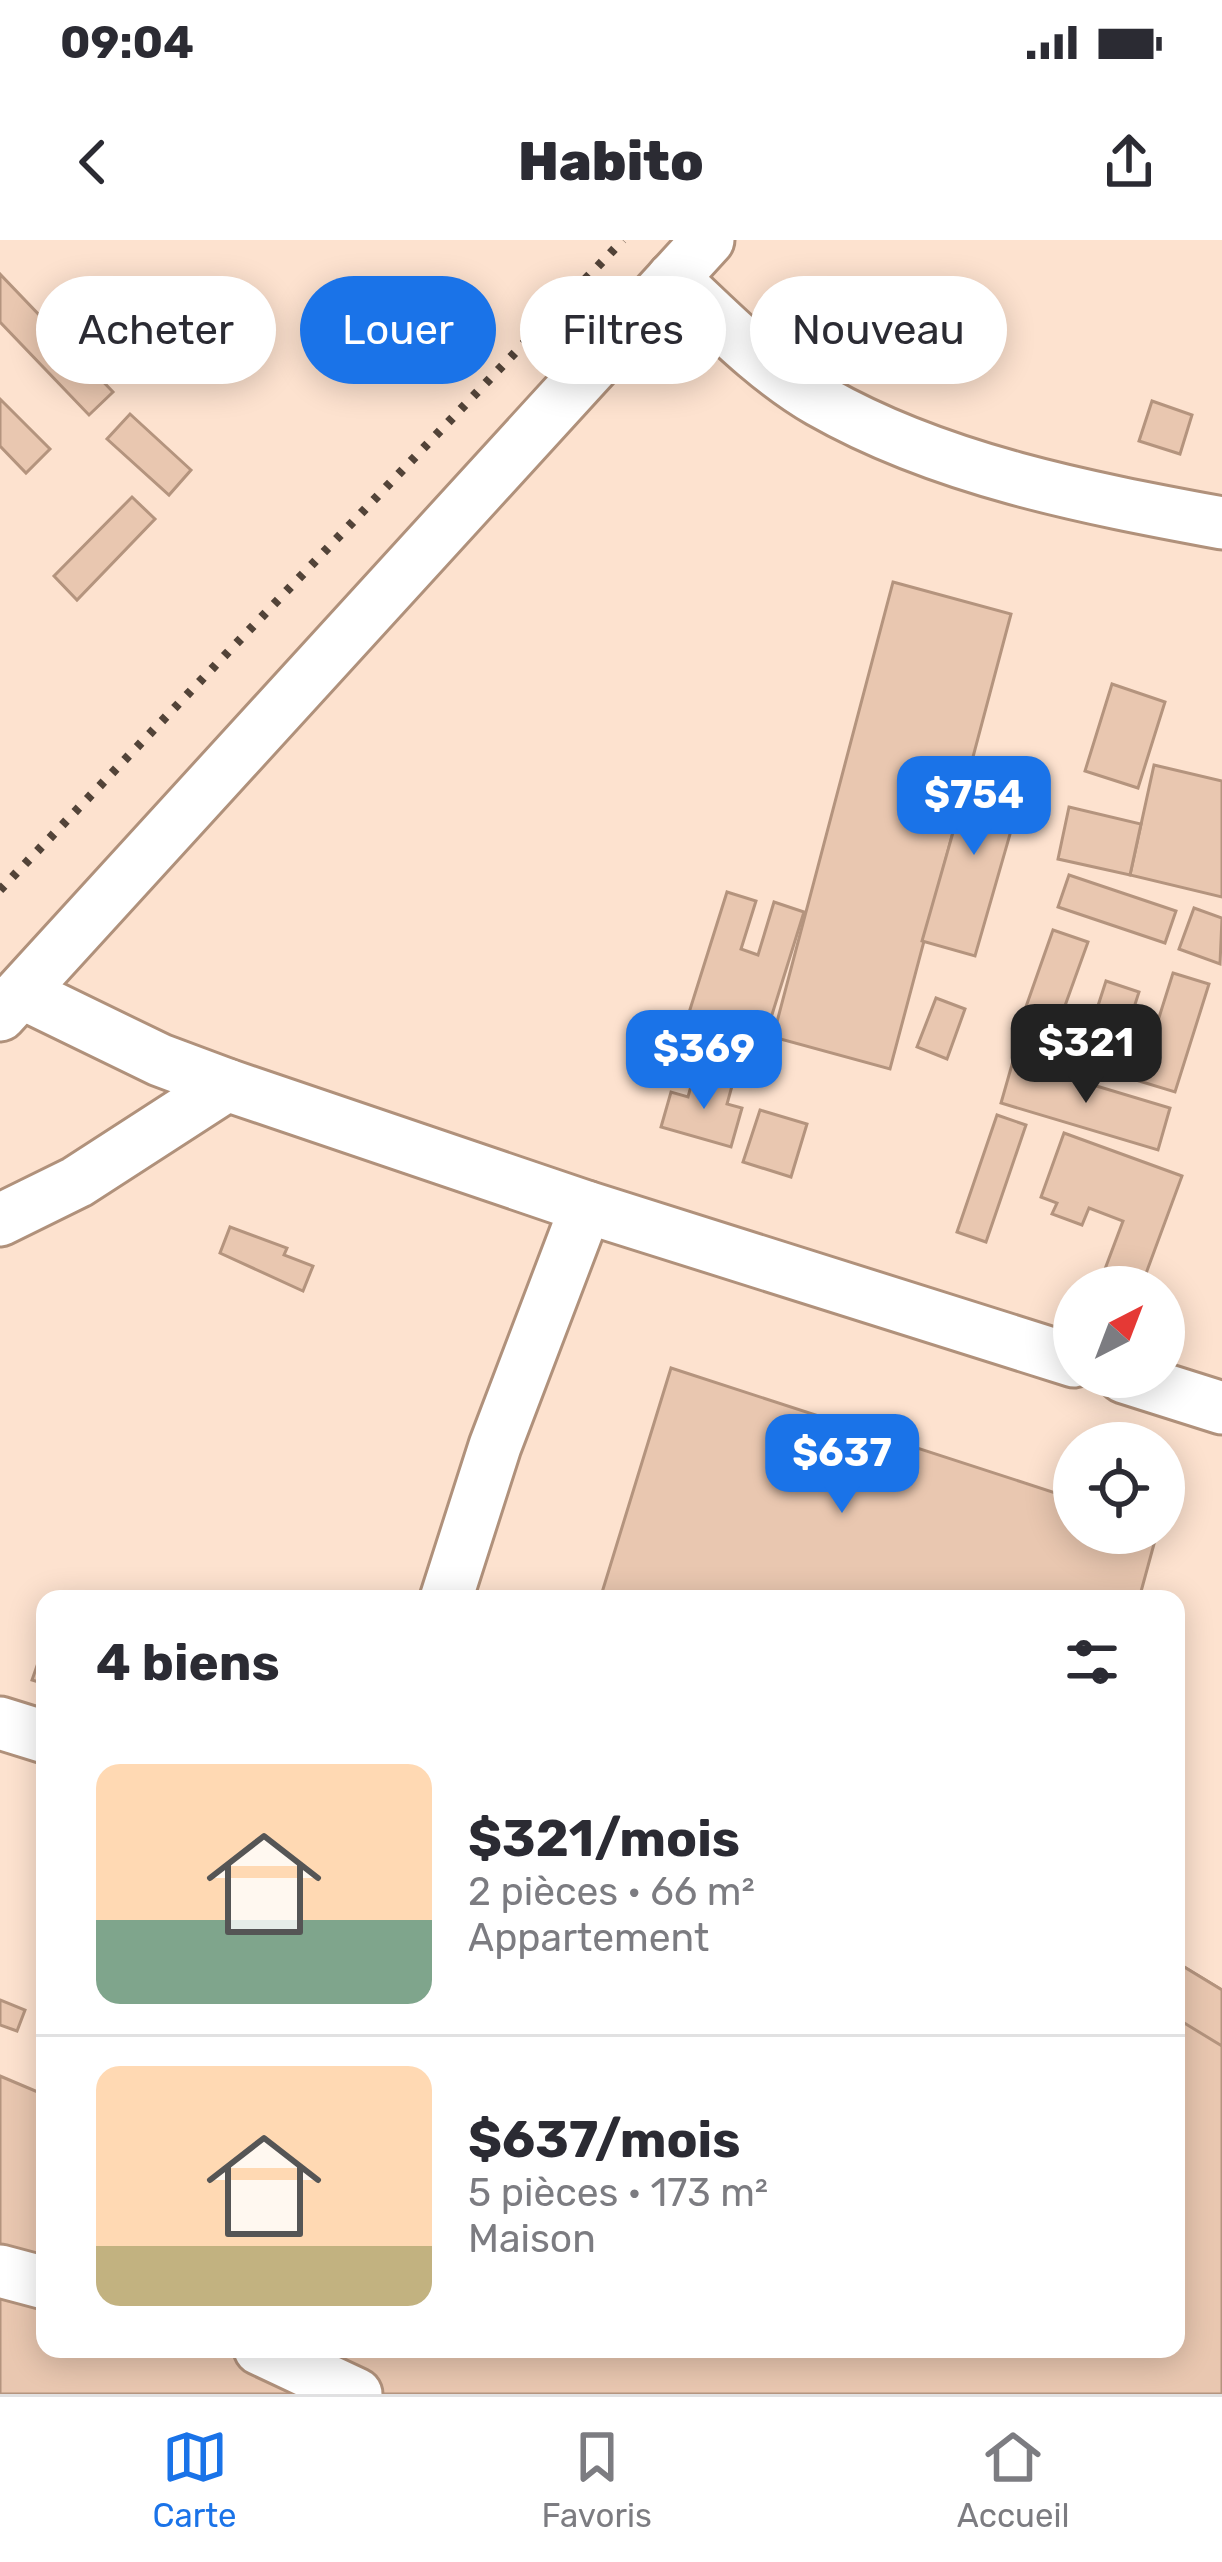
<!DOCTYPE html>
<html lang="fr">
<meta charset="utf-8">
<style>
:root{--surface:#fff;--page:#f2f2f3;--text:#2b2b33;--muted:#7c7c81;--line:#e1e1e2;--accent:#1a73e8}
body{margin:0;font-family:Rubik,sans-serif;background:var(--page);color:var(--text);height:100vh;display:flex;flex-direction:column;font-size:45px;white-space:nowrap}
*{box-sizing:border-box;margin:0}
p{font-size:39px;color:var(--muted)}
.icon{flex:none;width:66px;height:66px;fill:none;stroke:currentColor;stroke-width:2;stroke-linecap:round;stroke-linejoin:round}
.map{position:relative;flex:1;overflow:hidden}
.side{position:absolute;left:36px;top:1350px;width:1149px;height:768px;display:flex;flex-direction:column;background:var(--surface);border-radius:24px;box-shadow:0 6px 30px #0003}
.side>*{flex:none}
.guide{position:absolute;left:36px;top:36px;width:1152px;height:108px;display:flex;gap:24px}
.needle{width:78px;rotate:42deg}
.buttons{position:absolute;left:1053px;top:1026px;display:grid;gap:24px}
.buttons a{display:grid;place-items:center;width:132px;height:132px;border-radius:50%;background:var(--surface);box-shadow:0 6px 30px #0003;font-size:60px}
.price{position:absolute;translate:-50% -102px;padding:0 27px;border-radius:24px;background:var(--accent);color:#fff;font-size:39px;line-height:78px;filter:drop-shadow(0 3px 6px #0008)}
.price::after{content:'';position:absolute;left:50%;top:72px;width:36px;height:27px;margin-left:-18px;background:inherit;clip-path:polygon(0 0,100% 0,50% 100%)}
.price.selected{background:#222;color:#fff}
ul{padding:0;list-style:none}
li{display:flex;align-items:center;gap:36px;height:300px;padding:0 60px}
li+li{border-top:3px solid var(--line)}
li span{display:grid;place-items:center;flex:none;width:336px;height:240px;border-radius:24px;color:#555}
li>.icon{margin-inline-start:auto}
span .icon{width:144px;height:144px;fill:#fffc;stroke-width:1}
li b{font-size:51px}
h2{display:flex;justify-content:space-between;align-items:center;height:144px;padding:0 60px;font-size:51px}
.pill{padding:0 42px;border-radius:54px;background:var(--surface);box-shadow:0 6px 30px #0003;font-size:42px;line-height:108px}
.pill.selected{background:var(--accent);color:#fff}
.status{display:flex;justify-content:space-between;align-items:center;height:84px;padding:0 60px;background:var(--surface);direction:ltr}
.status svg{height:33px;fill:currentColor}
header{display:flex;justify-content:space-between;align-items:center;height:156px;padding:0 60px;background:var(--surface);font-size:54px;font-weight:800}
.tab-bar{display:flex;justify-content:space-around;align-items:center;height:168px;border-top:3px solid var(--line);background:var(--surface);font-size:33px;color:var(--muted)}
.tab-bar a{display:grid;justify-items:center;gap:6px}
.tab-bar .selected{color:var(--accent)}
.map>svg:first-child{display:block}
.building{fill:#e9c7b0;stroke:#b4947e;stroke-width:3}
.lines{fill:none;stroke-linecap:round;stroke-linejoin:round}
.minor-casing{stroke:#b0917b;stroke-width:57}
.minor{stroke:#fff;stroke-width:51}
.rail{stroke:#524338;stroke-width:9;stroke-dasharray:6 12;stroke-linecap:butt}
</style>
<div class="status"><b>09:04</b><svg viewBox="0 0 49 12"><path d="M0 12V9h3v3zM5 12V6h3v6zM10 12V3h3v9zM15 12V0h3v12zM26 1h20v11H26zM47 4h2v5h-2z"/></svg></div>
<header><svg class="icon" aria-label="back" viewBox="0 0 24 24"><path d="M15 5l-7 7 7 7"/></svg>Habito<svg class="icon" aria-label="share" viewBox="0 0 24 24"><path d="M12 15V3M7 8l5-5 5 5M5 13v7h14v-7"/></svg></header>
<div class="map">
<svg width="1222" height="2154" viewBox="0 0 1222 2154">
<rect width="100%" height="100%" fill="#fde2cf"/>
<g class="building">
<polygon points="0,34 113,152 89,175 0,82"/>
<polygon points="0,159 50,209 26,233 0,206"/>
<polygon points="1152,161 1192,175 1180,214 1139,201"/>
<polygon points="130,174 191,230 169,255 107,199"/>
<polygon points="132,257 155,279 77,360 54,336"/>
<polygon points="893,342 1011,374 890,829 773,797"/>
<polygon points="1112,444 1165,462 1138,548 1085,531"/>
<polygon points="974,519 1027,535 975,716 922,701"/>
<polygon points="1154,525 1222,541 1222,657 1130,635"/>
<polygon points="1069,567 1141,584 1130,635 1058,619"/>
<polygon points="1069,635 1176,671 1165,703 1058,667"/>
<polygon points="727,652 756,661 741,709 758,715 774,662 804,672 760,813 734,805 742,780 729,776 713,826 676,814"/>
<polygon points="1194,668 1222,678 1220,724 1179,709"/>
<polygon points="1053,690 1088,702 1049,810 1015,798"/>
<polygon points="1173,733 1209,744 1175,852 1139,841"/>
<polygon points="1106,741 1139,752 1118,817 1085,806"/>
<polygon points="936,758 965,769 947,819 917,807"/>
<polygon points="1013,821 1170,868 1158,910 1001,863"/>
<polygon points="694,835 732,846 727,864 742,868 731,907 661,887 671,852 688,857"/>
<polygon points="760,870 807,884 791,937 743,922"/>
<polygon points="997,875 1026,885 986,1002 957,992"/>
<polygon points="1064,893 1182,936 1141,1047 1102,1037 1123,981 1089,968 1082,985 1052,974 1057,963 1041,957"/>
<polygon points="230,987 287,1008 284,1015 313,1026 303,1051 220,1013"/>
<polygon points="671,1128 1074,1259 1074,1293 1157,1293 1139,1359 600,1359"/>
<polygon points="45,1403 45,1444 32,1440"/>
<polygon points="1176,1722 1222,1750 1222,2154 0,2154 0,1836 45,1855 45,2109 1176,2109"/>
<polygon points="1176,1722 1222,1750 1222,1806 1176,1778"/>
<polygon points="0,1760 25,1770 17,1791 0,1785"/>
</g>
<g class="lines">
<defs>
<g id="minor">
<path d="M673,38C719,81 766,130 820,161C941,230 1087,258 1222,283"/>
<polyline points="22,753 160,820 227,845 586,967 1074,1121"/>
<polyline points="0,775 708,0"/>
<polyline points="0,980 77,942 227,845"/>
<polyline points="1124,1137 1222,1168"/>
<polyline points="446,1359 495,1206 586,967"/>
<polyline points="0,1483 45,1497"/>
<polyline points="0,2031 45,2043"/>
<polyline points="260,2109 356,2154"/>
</g>
</defs>
<use href="#minor" class="minor-casing"/>
<use href="#minor" class="minor"/>
<polyline class="rail" points="0,650 623,0"/>
</g>
</svg>
<div class="buttons">
<a><svg class="needle" viewBox="-14 -14 28 28"><path d="M0-13l5 13h-10z" fill="#e53935"/><path d="M0 13l5-13h-10z" fill="#7c7c81"/></svg></a>
<a><svg class="icon" aria-label="locate" viewBox="0 0 24 24"><circle cx="12" cy="12" r="6"/><path d="M12 2v4M12 18v4M2 12h4M18 12h4"/></svg></a>
</div>
<b class="price" style="left:974px;top:618px">$754</b>
<b class="price selected" style="left:1086px;top:866px">$321</b>
<b class="price" style="left:704px;top:872px">$369</b>
<b class="price" style="left:842px;top:1276px">$637</b>
<div class="guide">
<a class="pill">Acheter</a>
<a class="pill selected">Louer</a>
<a class="pill">Filtres</a>
<a class="pill">Nouveau</a>
</div>
<section class="side">
<h2>4 biens<svg class="icon" aria-label="filters" viewBox="0 0 24 24"><path d="M4 7h16M4 17h16"/><circle cx="9" cy="7" r="2"/><circle cx="15" cy="17" r="2"/></svg></h2>
<ul>
<li><span style="background:linear-gradient(#ffd9b3 65%,#7fa58c 0)"><svg class="icon" aria-label="home" viewBox="0 0 24 24"><path d="M3 11l9-7 9 7M6 9v11h12V9"/></svg></span><div><b>$321/mois</b><p>2 pièces · 66 m²</p><p>Appartement</p></div></li>
<li><span style="background:linear-gradient(#ffd9b3 75%,#c2b280 0)"><svg class="icon" aria-label="home" viewBox="0 0 24 24"><path d="M3 11l9-7 9 7M6 9v11h12V9"/></svg></span><div><b>$637/mois</b><p>5 pièces · 173 m²</p><p>Maison</p></div></li>
</ul>
</section>
</div>
<nav class="tab-bar">
<a class="selected"><svg class="icon" aria-label="map" viewBox="0 0 24 24"><path d="M3 6l6-2 6 2 6-2v14l-6 2-6-2-6 2zM9 4v14M15 6v14"/></svg>Carte</a>
<a><svg class="icon" aria-label="saved" viewBox="0 0 24 24"><path d="M7 4h10v16l-5-4-5 4z"/></svg>Favoris</a>
<a><svg class="icon" aria-label="home" viewBox="0 0 24 24"><path d="M3 11l9-7 9 7M6 9v11h12V9"/></svg>Accueil</a>
</nav>
